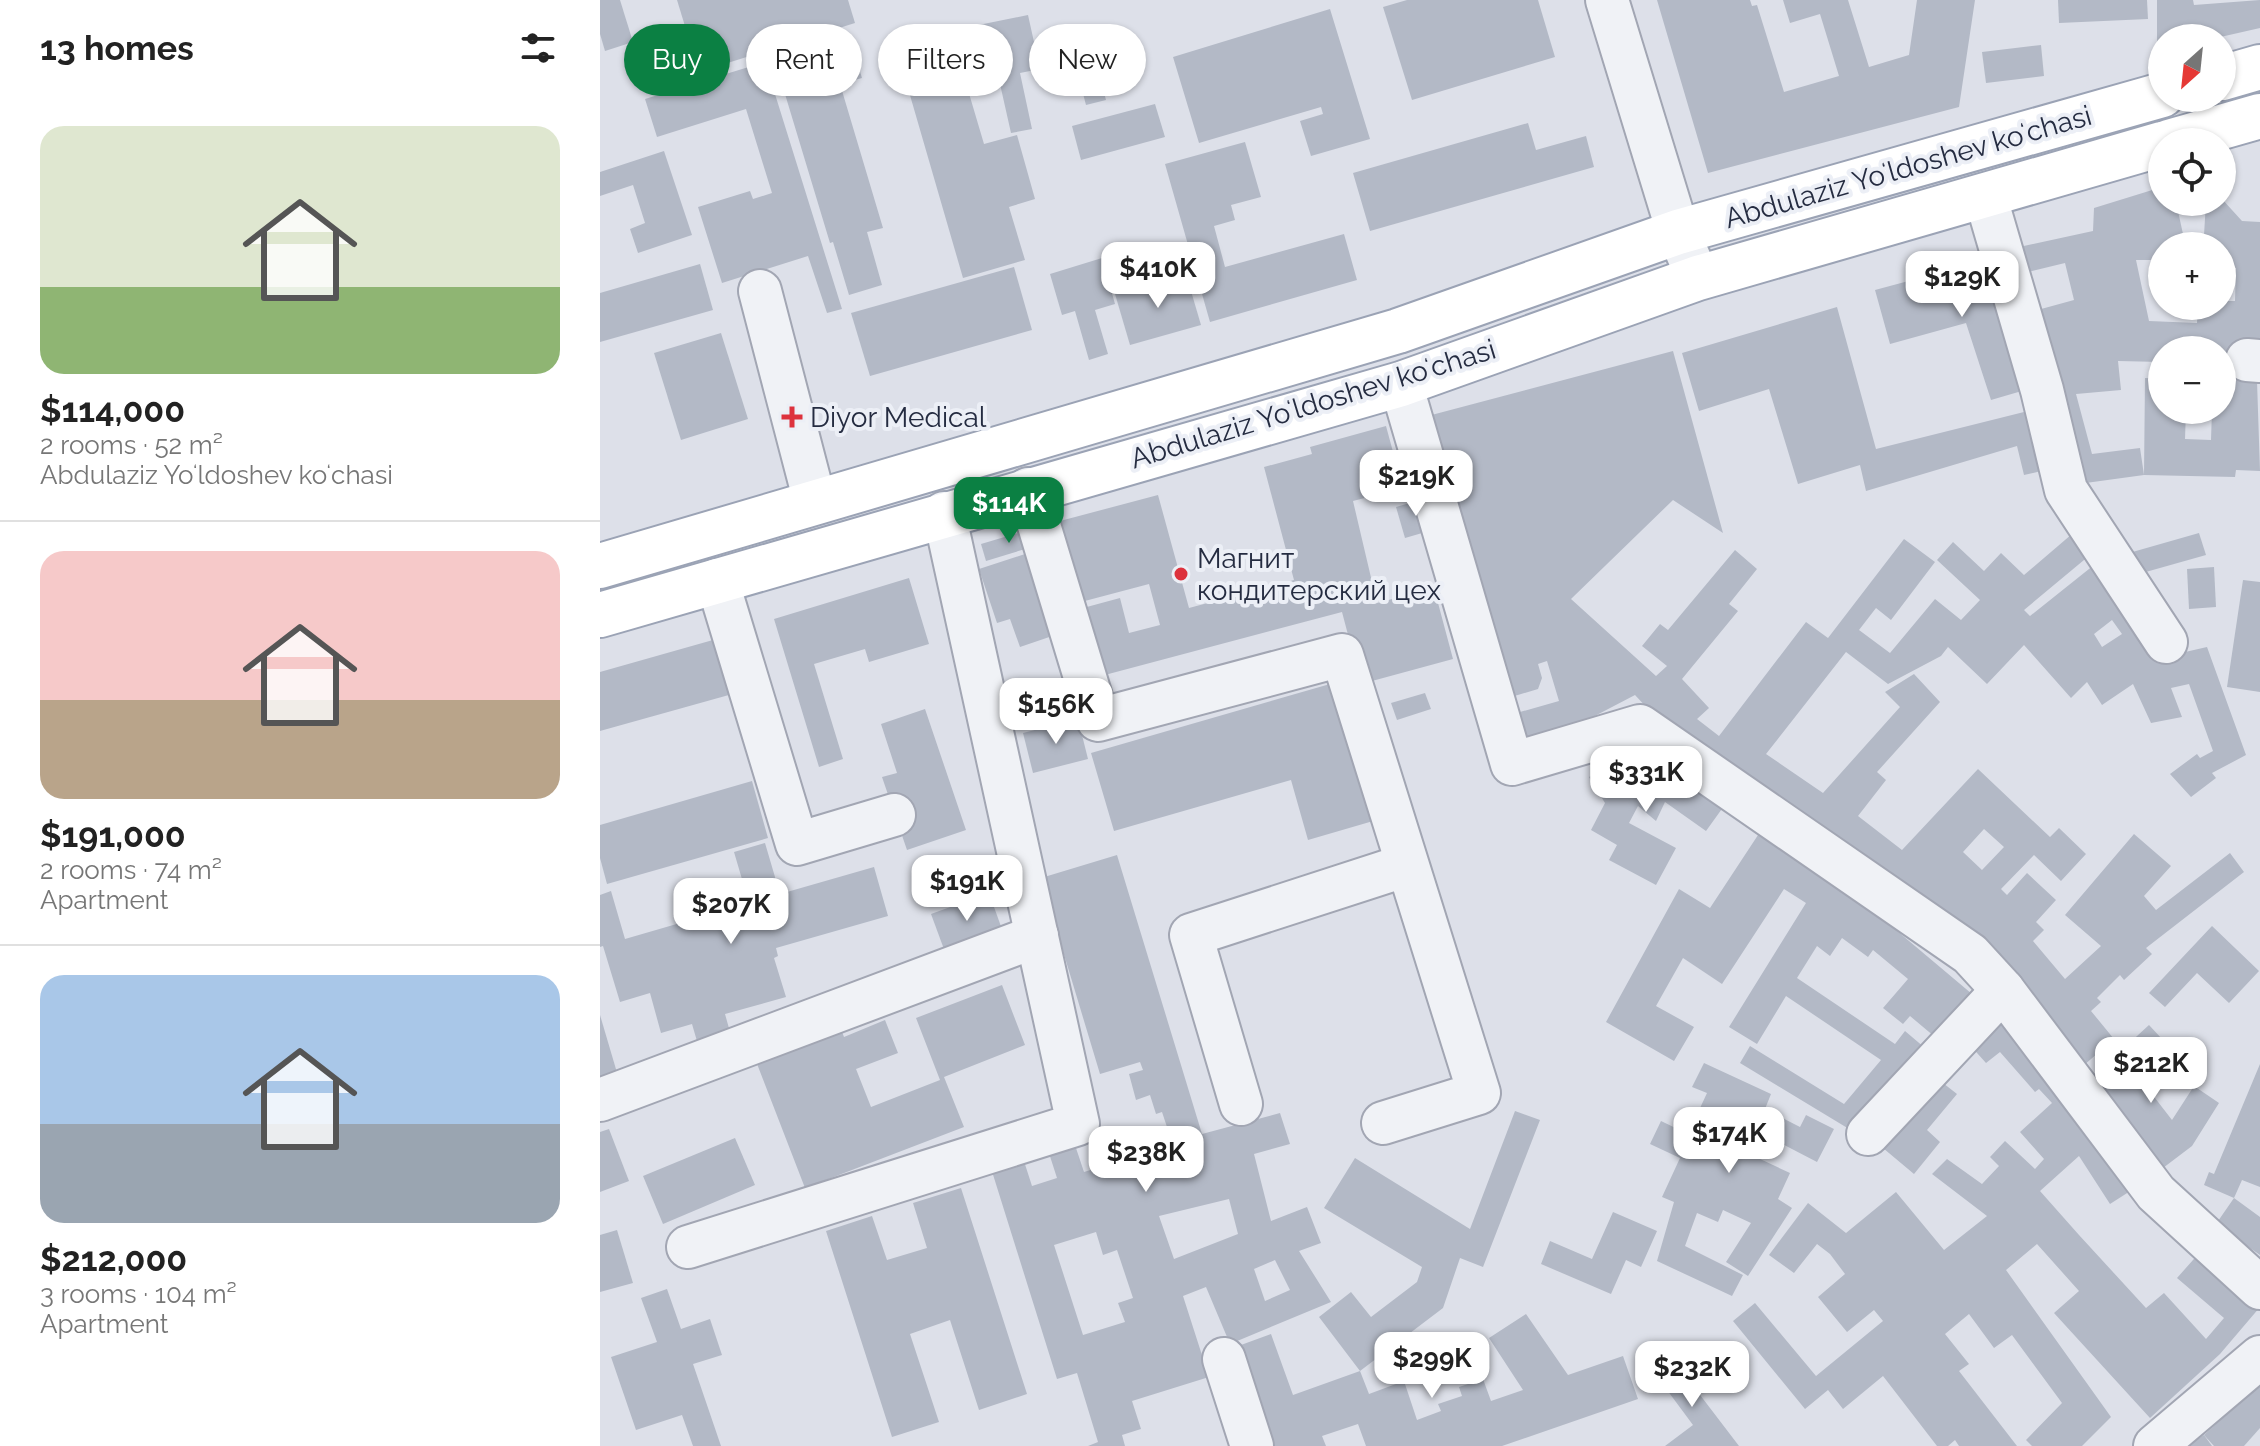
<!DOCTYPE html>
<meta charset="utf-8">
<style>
:root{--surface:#fff;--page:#f2f2f2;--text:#222;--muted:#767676;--line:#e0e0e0;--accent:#0b8043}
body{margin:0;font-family:Raleway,sans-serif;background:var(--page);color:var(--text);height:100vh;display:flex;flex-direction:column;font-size:30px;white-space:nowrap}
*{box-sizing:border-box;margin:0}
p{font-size:26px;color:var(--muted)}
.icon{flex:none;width:44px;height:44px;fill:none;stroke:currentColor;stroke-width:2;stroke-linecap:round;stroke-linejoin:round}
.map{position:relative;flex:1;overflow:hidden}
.drawer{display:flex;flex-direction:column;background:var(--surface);width:600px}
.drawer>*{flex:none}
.hud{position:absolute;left:24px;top:24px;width:760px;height:72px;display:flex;gap:16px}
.needle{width:52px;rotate:207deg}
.fabs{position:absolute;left:1548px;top:24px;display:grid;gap:16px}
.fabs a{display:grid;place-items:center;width:88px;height:88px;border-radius:50%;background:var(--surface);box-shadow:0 2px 6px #0004;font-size:40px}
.price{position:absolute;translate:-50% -68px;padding:0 18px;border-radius:16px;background:#fff;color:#222;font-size:26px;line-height:52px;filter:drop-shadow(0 2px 4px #0008)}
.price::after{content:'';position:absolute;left:50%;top:48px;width:24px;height:18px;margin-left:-12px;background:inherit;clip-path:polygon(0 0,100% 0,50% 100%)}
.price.on{background:var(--accent);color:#fff}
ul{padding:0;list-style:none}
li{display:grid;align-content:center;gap:16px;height:424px;padding:0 40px}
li+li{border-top:2px solid var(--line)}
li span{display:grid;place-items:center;height:248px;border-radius:24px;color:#555}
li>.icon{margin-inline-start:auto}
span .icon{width:144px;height:144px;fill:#fffc;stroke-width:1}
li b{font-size:34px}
h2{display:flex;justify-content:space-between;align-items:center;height:96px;padding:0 40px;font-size:34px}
.chip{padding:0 28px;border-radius:36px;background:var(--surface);box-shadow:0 2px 6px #0004;font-size:28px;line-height:72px}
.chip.on{background:var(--accent);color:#fff}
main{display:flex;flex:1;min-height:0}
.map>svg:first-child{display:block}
.building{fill:#b3b9c6;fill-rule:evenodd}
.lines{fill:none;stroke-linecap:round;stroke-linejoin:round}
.minor-casing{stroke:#a2a6b3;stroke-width:46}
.major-casing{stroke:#9ba3b5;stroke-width:48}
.minor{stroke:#f0f2f6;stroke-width:42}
.major{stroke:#fff;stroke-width:44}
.poi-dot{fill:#dd323d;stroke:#eceff6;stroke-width:3}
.labels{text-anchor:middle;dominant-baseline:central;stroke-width:8;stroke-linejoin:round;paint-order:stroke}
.street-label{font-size:28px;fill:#252c41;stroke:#eceff6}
.poi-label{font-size:28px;fill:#252c41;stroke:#eceff6;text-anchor:start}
</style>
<main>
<section class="drawer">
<h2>13 homes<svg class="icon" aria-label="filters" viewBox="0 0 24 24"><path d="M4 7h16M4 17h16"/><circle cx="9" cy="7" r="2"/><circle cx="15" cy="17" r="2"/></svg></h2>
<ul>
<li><span style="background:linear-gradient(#dfe7d0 65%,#8fb573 0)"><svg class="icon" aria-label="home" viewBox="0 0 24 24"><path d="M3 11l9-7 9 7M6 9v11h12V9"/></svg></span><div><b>$114,000</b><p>2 rooms · 52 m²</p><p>Abdulaziz Yoʻldoshev koʻchasi</p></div></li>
<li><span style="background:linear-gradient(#f6c9c9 60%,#b9a48a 0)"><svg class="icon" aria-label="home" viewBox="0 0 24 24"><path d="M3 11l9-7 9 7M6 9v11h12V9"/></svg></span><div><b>$191,000</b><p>2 rooms · 74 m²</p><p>Apartment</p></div></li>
<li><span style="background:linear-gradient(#a9c7e8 60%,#9aa5b1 0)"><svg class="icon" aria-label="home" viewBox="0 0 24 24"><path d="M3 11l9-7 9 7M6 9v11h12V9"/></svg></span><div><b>$212,000</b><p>3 rooms · 104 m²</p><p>Apartment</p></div></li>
</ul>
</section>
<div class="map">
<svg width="1660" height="1446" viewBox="0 0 1660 1446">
<rect width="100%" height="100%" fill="#dde0e9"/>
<g class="building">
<polygon points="0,0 20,0 33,42 5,51 0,34"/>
<polygon points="77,0 248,0 255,23 99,72"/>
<polygon points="807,0 938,0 955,57 812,100 783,7"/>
<polygon points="1057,0 1150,0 1152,6 1157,5 1184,92 1239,76 1220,14 1190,23 1183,0 1248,0 1269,67 1309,55 1317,0 1375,0 1359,107 1108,173"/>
<polygon points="1458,0 1547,0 1548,19 1459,23"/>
<polygon points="1557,0 1593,0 1594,5 1660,0 1660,28 1616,38 1562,38 1562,50 1557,51"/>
<polygon points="730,9 770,139 711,156 700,121 723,114 721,107 599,143 573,57"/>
<polygon points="428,15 440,69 420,73 432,129 411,133 400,84 370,90 363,57 350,59 344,32"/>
<polygon points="526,34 531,53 496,62 506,100 486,105 471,48"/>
<polygon points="250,39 262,78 240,84 283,228 267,232 282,285 249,295 233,242 230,243 175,61"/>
<polygon points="1441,45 1444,76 1386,83 1382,52"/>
<polygon points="165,62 242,309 227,313 208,256 122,283 98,207 150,191 153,199 172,193 146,109 57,137 45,99"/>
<polygon points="360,63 384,144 417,135 435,199 409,207 425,260 363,278 305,78"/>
<polygon points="555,104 565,137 481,160 472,126"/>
<polygon points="928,123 936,150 986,136 994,167 770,231 753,173"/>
<polygon points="645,142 661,197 631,205 635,220 614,226 625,267 744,234 757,280 610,322 565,164"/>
<polygon points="64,151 92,235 38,253 30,229 45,223 33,185 0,196 0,172"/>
<path d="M1562,187V202H1576L1583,234L1604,235L1606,202L1622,199L1642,221L1660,222V354L1640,364L1622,363V350H1562V362L1518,361L1521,390L1476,394L1492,454L1540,448L1544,475L1471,485L1426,313L1474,300L1465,263L1416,275L1410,249L1493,231L1494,208ZM1562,246H1622V268H1636L1635,301H1622V306H1598L1597,323L1549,321L1536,260H1562Z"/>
<polygon points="502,258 515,304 495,310 508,354 489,360 475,311 462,315 450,274"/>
<polygon points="1394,258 1432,388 1391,400 1366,323 1290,344 1275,290"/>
<polygon points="100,264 113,310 0,342 0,293"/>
<polygon points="414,267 432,330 270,376 251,313"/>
<polygon points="586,274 601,325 530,345 515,294"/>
<polygon points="1237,307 1276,449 1436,409 1450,469 1424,475 1417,446 1266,491 1260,465 1198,484 1169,389 1099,411 1082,353"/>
<polygon points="121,333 148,419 81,440 54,353"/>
<path d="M1073,351L1123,533L1073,500L971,599L1056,676L1067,666L1042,646L1060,624L1068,630L1135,550L1157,569L1129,604L1138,611L1082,679L1109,708L1097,719L1119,736L1206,622L1228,638L1304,539L1335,562L1291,620L1276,608L1259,630L1290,653L1335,599L1361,620L1380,600L1337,560L1353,542L1384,571L1401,553L1424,575L1472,534L1490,555L1424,610L1430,616L1504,557L1559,658L1607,647L1646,755L1612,773L1616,778L1591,797L1570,774L1597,754L1600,758L1613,751L1589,684L1571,688L1582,717L1551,723L1533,684L1502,705L1487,682L1471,698L1424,645L1387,684L1348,647L1341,656L1288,684L1246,652L1166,754L1223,793L1300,707L1285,692L1314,674L1340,702L1277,772L1286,780L1258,816L1302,850L1378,769L1450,837L1459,828L1486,854L1461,881L1434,855L1401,889L1407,895L1427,873L1456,900L1436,922L1444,930L1433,941L1465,979L1501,946L1465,915L1534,834L1571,866L1544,896L1556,910L1630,853L1644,872L1546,948L1552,954L1524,980L1520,975L1497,998L1501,1002L1491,1011L1514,1039L1483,1066L1076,739L1035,695L989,719L921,740L913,714L959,701L947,661L938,664L942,678L938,689L908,698L824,417ZM1512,620L1522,634L1502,647L1494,634ZM1384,829L1404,847L1382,870L1363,852Z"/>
<polygon points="1545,378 1562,379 1562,410 1586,410 1585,439 1611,440 1612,410 1622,410 1622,380 1657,381 1660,471 1636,470 1635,477 1544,475"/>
<polygon points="786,426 799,474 776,480 780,494 753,501 777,603 834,588 853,659 761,684 742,612 501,676 483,608 520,598 529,633 560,625 549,584 481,602 460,521 558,495 589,608 694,580 664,467 712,454 710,447"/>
<polygon points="827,498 836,529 805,538 796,507"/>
<polygon points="432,529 438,545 386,561 381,544"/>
<polygon points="1599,533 1606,555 1528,577 1522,555"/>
<polygon points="437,550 464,632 420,647 410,619 397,623 379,569"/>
<polygon points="1614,567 1616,607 1589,609 1587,569"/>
<polygon points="309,578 329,644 269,662 265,649 214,664 243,759 219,767 174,619"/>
<polygon points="1643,580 1660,582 1660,692 1627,687"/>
<polygon points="120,638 136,693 0,731 0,672"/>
<polygon points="730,684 753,762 762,760 780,819 708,840 691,780 514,831 491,753"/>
<polygon points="825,693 831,709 797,720 791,703"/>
<polygon points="325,709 366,830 307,850 282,777 297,773 281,724"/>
<polygon points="478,719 488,759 433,773 423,733"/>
<polygon points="1030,756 1049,785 1061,761 1124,806 1106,831 1065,802 1056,821 1038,806 1029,823 1076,848 1056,885 1009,860 1017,845 991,830 1005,803 989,777"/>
<polygon points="152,781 168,838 7,884 0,858 0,825"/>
<polygon points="1160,832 1290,925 1372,994 1335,1037 1310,1016 1303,1024 1283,1008 1308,979 1273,950 1268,957 1242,938 1230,956 1217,946 1197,978 1295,1044 1305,1031 1325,1048 1254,1132 1140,1063 1150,1046 1244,1104 1281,1060 1186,996 1157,1044 1129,1027 1206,903 1184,889 1122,984 1083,958 1056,1006 1094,1027 1074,1061 1006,1022 1079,889 1110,908"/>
<polygon points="165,843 180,894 274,867 288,916 176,948 178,956 174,958 186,997 125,1014 132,1039 99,1048 92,1024 61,1033 50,993 20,1002 3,946 0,947 0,895 11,891 25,939 149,903 134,852"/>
<path d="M517,855L602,1134L680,1113L690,1144L654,1154L671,1221L707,1207L721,1243L699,1251L731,1302L630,1344L606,1287L583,1296L609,1377L532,1401L541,1429L522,1435L525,1446H488L498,1442L477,1373L457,1379L390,1165L422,1155L432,1186L457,1178L447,1147L473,1139L484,1172L536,1156L533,1147L570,1136L562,1112L556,1114L550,1095L536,1100L529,1074L543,1070L540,1062L500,1074L441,878ZM629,1199L638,1234L574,1259L559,1216ZM496,1232L503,1255L517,1250L533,1298L518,1303L525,1322L483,1335L454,1245ZM675,1260L690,1290L665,1301L654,1269Z"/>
<polygon points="389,893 403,932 345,952 331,914"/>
<polygon points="1612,926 1659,971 1629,1003 1597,973 1565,1007 1549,993"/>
<polygon points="402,985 425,1045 344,1077 364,1127 205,1188 154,1056 239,1024 244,1037 285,1020 298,1053 256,1069 271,1107 340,1080 316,1018"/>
<polygon points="0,1015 18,1076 0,1081"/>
<polygon points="1400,1017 1535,1188 1510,1204 1479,1156 1440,1191 1479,1235 1546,1308 1564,1293 1606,1339 1624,1318 1577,1278 1601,1251 1660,1307 1620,1354 1550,1418 1454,1313 1479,1291 1437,1244 1406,1270 1511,1417 1482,1446 1432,1446 1426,1440 1462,1403 1412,1335 1394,1348 1369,1314 1345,1334 1369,1364 1359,1371 1417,1446 1359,1446 1355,1440 1348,1446 1337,1446 1283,1376 1243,1409 1228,1390 1205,1409 1133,1321 1155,1303 1216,1376 1283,1321 1274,1310 1247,1332 1218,1297 1245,1274 1230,1254 1217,1244 1194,1273 1169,1255 1208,1203 1246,1233 1296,1192 1344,1250 1387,1216 1332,1174 1347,1159 1382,1184 1399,1166 1390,1157 1405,1141 1435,1169 1444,1159 1420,1132 1452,1103 1439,1089 1435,1092 1400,1052 1386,1063 1369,1044"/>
<polygon points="1549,1025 1562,1039 1531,1067 1572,1120 1594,1086 1619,1103 1592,1146 1559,1171 1489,1080"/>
<polygon points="1104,1063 1171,1094 1165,1109 1200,1127 1206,1115 1234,1129 1217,1162 1155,1130 1145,1152 1190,1173 1178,1199 1192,1208 1148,1276 1126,1262 1151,1223 1123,1210 1118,1222 1097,1213 1085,1246 1143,1275 1132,1296 1057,1261 1074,1202 1062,1197 1080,1158 1050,1144 1061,1121 1088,1134 1107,1093 1092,1087"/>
<polygon points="1660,1064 1660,1187 1642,1180 1634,1198 1660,1217 1660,1255 1616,1224 1634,1198 1604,1185 1609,1172 1614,1174"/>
<polygon points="1334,1076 1357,1094 1327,1130 1340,1142 1314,1174 1277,1143"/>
<polygon points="915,1111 940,1120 883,1267 860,1258 843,1308 760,1371 719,1317 751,1292 771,1317 817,1282 822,1267 724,1208 755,1158 870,1229"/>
<polygon points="9,1129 29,1181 0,1192 0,1132"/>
<polygon points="135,1138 155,1185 63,1224 43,1176"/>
<polygon points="361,1188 427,1394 379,1410 350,1320 310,1334 339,1422 292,1437 226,1231 272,1216 287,1260 327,1248 313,1203"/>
<polygon points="1013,1212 1057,1231 1041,1267 1026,1260 1011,1294 941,1264 950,1241 992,1259"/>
<polygon points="17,1230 33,1283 0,1292 0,1235"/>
<polygon points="67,1289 81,1329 110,1319 122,1355 93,1364 121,1446 93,1446 82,1415 36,1430 11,1357 57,1342 41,1298"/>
<polygon points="926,1314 968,1375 1023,1356 1038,1399 902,1446 766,1446 758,1424 722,1436 726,1446 665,1446 630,1349 671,1334 693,1395 760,1371 769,1394 804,1381 817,1420 841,1411 838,1404 862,1396 859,1387 883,1379 891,1401 923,1390 889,1338"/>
<polygon points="1068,1353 1139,1446 1065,1446 1093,1425 1050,1367"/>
<polygon points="1660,1384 1660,1428 1644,1446 1614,1446 1604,1435"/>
<polygon points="1604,1435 1612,1446 1587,1446"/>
</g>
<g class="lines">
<defs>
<g id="minor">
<polyline points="1007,0 1078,232 1098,278"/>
<polyline points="1385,195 1442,390 1466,490 1566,642"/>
<polyline points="160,291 215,502"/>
<polyline points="1647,360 1660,361"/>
<polyline points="801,384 912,764 1040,726 1370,954 1403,990 1556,1193 1660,1288"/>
<polyline points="428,489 498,720 742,655 879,1093 783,1123"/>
<polyline points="117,580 197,844 294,815"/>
<polyline points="0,1100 437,936"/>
<polyline points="641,1104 591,935 807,865"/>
<polyline points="1268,1134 1403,990"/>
<polyline points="88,1247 478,1124 344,513"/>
<polyline points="624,1359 652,1446"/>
<polyline points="1555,1446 1660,1357"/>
</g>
<g id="major">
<polyline points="1622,78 1660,67"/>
<polyline points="1569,142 1660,116"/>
<polyline points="0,566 798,331 1078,232 1562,95"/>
<polyline points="0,615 801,384 1098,278 1562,144"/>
</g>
</defs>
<use href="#minor" class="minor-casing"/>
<use href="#major" class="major-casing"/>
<use href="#minor" class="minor"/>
<use href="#major" class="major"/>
</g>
<g class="poi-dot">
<path d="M188 405h8v8h8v8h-8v8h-8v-8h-8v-8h8z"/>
<circle cx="581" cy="574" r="8"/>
</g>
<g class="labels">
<g class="street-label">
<text transform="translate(1308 167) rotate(-16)">Abdulaziz Yoʻldoshev koʻchasi</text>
<text transform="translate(713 404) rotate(-17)">Abdulaziz Yoʻldoshev koʻchasi</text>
</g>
<g class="poi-label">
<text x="210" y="417">Diyor Medical</text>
<text x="597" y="558">Магнит<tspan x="597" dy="32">кондитерский цех</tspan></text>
</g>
</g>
</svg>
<div class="fabs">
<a><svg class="needle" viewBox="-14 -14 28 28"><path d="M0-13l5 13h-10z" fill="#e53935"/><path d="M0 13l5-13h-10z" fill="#767676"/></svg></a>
<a><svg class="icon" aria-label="locate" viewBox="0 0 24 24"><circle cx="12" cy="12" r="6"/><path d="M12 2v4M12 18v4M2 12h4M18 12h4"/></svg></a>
<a>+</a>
<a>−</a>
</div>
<b class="price" style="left:558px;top:310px">$410K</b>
<b class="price" style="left:1362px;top:319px">$129K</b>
<b class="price" style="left:816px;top:518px">$219K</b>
<b class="price on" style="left:409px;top:545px">$114K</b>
<b class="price" style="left:456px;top:746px">$156K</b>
<b class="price" style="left:1046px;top:814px">$331K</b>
<b class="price" style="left:367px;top:923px">$191K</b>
<b class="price" style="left:131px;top:946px">$207K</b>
<b class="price" style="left:1551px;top:1105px">$212K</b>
<b class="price" style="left:1129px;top:1175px">$174K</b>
<b class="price" style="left:546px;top:1194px">$238K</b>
<b class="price" style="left:832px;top:1400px">$299K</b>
<b class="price" style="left:1092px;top:1409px">$232K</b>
<div class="hud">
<a class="chip on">Buy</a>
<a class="chip">Rent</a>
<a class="chip">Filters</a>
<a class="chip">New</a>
</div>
</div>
</main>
